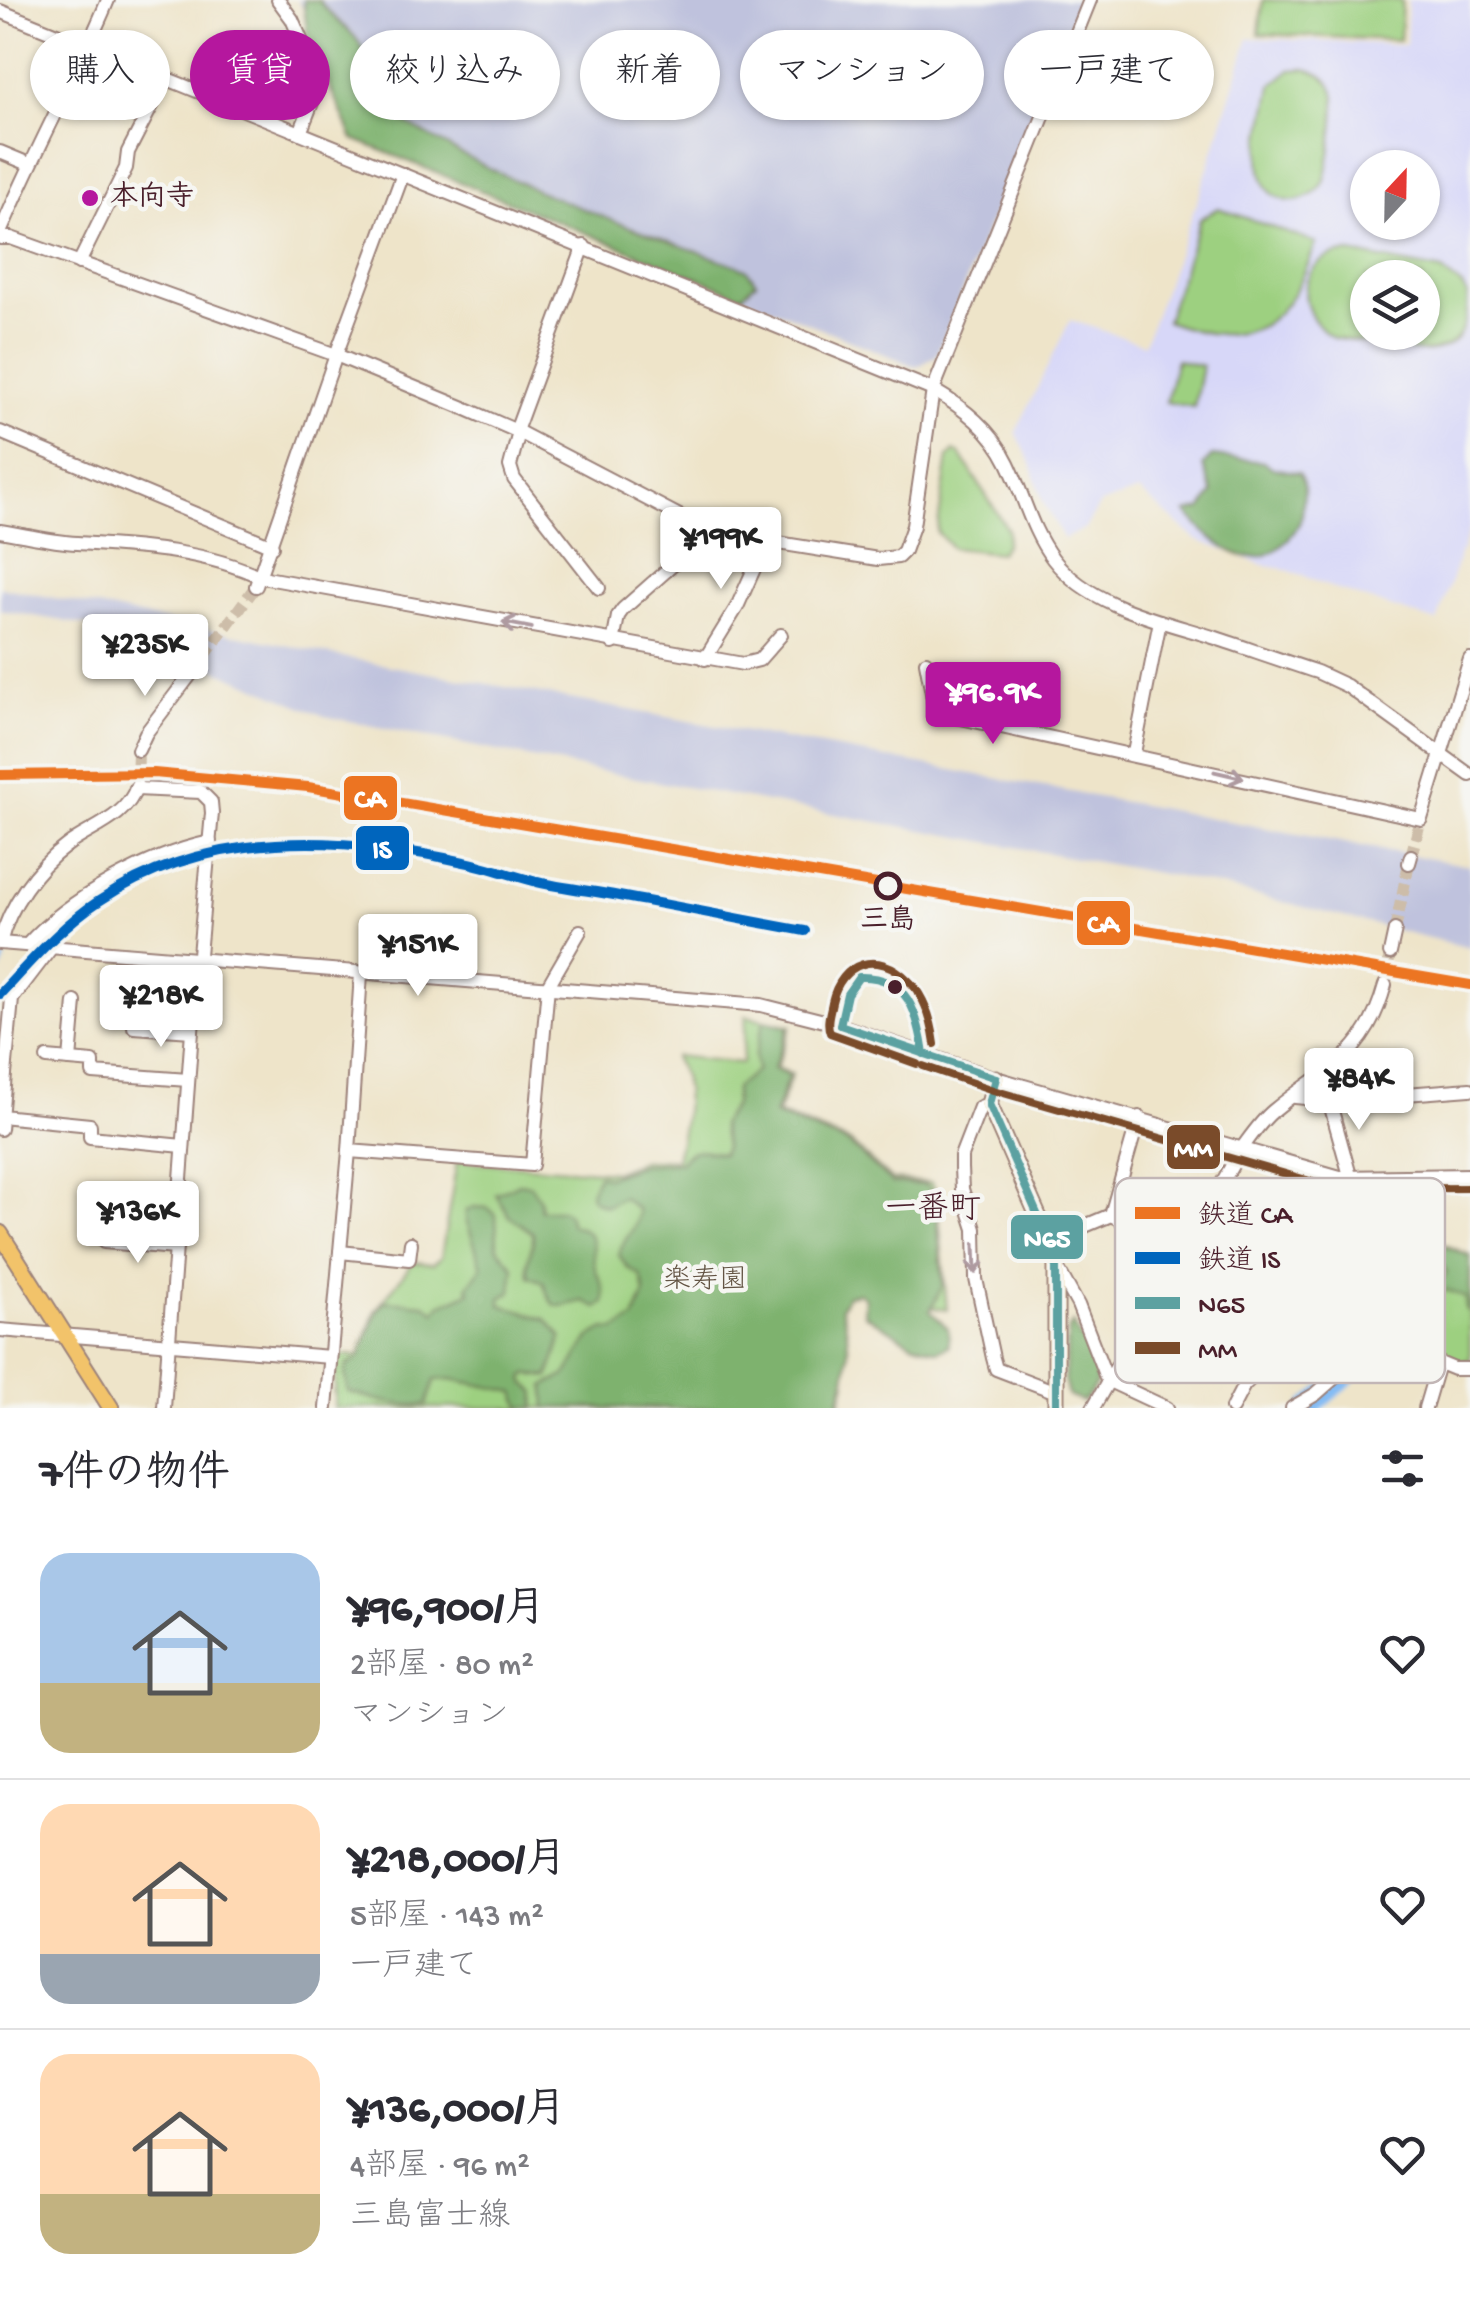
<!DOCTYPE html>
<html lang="ja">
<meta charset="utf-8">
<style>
:root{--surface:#fff;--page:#f7f7f7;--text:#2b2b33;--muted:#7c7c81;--line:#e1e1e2;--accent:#b5179e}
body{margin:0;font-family:"Gochi Hand","Klee One",sans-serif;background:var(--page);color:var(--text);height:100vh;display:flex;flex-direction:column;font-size:38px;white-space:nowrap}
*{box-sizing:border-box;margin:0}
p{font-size:32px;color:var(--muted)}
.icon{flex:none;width:55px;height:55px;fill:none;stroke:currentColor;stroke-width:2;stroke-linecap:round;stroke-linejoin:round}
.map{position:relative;height:1408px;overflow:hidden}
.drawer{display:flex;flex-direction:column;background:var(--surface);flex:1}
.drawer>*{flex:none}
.banner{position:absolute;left:30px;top:30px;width:1410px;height:90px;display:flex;gap:20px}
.needle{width:65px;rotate:22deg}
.fabs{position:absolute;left:1350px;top:150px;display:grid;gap:20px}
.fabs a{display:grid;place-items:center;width:90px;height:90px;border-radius:50%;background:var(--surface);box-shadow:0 2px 8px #0004;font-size:50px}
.price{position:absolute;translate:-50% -85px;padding:0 22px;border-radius:10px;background:#fff;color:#222;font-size:32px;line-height:65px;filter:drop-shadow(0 2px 5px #0008)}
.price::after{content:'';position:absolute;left:50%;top:60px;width:30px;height:22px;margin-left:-15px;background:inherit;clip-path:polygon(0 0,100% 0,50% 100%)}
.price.active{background:var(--accent);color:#fff}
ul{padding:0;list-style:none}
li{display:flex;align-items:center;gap:30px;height:250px;padding:0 40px}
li+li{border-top:2px solid var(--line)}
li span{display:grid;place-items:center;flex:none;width:280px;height:200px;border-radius:30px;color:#555}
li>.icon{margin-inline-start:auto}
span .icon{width:120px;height:120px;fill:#fffc;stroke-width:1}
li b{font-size:42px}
h2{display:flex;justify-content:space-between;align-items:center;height:120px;padding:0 40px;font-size:42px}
.pill{padding:0 35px;border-radius:45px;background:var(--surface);box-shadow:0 2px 8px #0004;font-size:35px;line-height:90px}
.pill.active{background:var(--accent);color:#fff}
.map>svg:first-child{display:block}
.built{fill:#d7d7f8;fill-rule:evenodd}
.industrial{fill:#bfc2dd}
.green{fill:#9dd080;stroke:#747856;stroke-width:2.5;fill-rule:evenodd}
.forest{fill:#7eb26e;stroke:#64684c;stroke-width:2.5}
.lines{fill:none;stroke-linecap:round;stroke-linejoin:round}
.stream{stroke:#84bcf4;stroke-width:4}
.river{stroke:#84bcf4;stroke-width:20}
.minor-tunnel{stroke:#cdbda9;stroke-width:12;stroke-dasharray:12 6;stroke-linecap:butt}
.minor-casing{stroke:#9c827a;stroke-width:16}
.major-casing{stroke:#9c827a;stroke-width:19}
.minor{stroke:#fff;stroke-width:12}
.major{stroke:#f2c36a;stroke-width:15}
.bus-1-casing{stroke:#f6f6f2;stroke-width:15}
.bus-2-casing{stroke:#f6f6f2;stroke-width:15}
.bus-1{stroke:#5ca1a1;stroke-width:8}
.bus-2{stroke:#7a4b2a;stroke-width:8}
.rail-1-casing{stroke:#f6f6f2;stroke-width:18}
.rail-2-casing{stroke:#f6f6f2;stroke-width:18}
.rail-1{stroke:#ec7422;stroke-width:10}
.rail-2{stroke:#0065bd;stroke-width:10}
.oneway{stroke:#ae9aa0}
.poi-dot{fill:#b5179e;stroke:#f6f6f2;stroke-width:4}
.stop-dot{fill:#f6f6f2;stroke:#4a1f2b;stroke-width:5}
.bus-dot{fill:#4a1f2b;stroke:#f6f6f2;stroke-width:4}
.labels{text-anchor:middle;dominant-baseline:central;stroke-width:9;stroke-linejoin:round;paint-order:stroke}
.poi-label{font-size:28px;font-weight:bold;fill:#4a1f2b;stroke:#f6f6f2;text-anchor:start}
.stop-label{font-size:28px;font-weight:bold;fill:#4a1f2b;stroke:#f6f6f2}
.park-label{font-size:28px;fill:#635444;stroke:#f6f6f2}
.quarter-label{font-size:32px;fill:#4a1f2b;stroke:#f6f6f2}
.key{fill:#f6f6f2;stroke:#c2b6b6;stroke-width:2.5}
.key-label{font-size:28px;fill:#4a1f2b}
.line-badge{stroke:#f6f6f2;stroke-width:4}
.badge-label{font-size:28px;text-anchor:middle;font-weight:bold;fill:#fff}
</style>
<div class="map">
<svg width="1470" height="1408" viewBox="0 0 1470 1408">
<rect width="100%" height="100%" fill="#f6f6f2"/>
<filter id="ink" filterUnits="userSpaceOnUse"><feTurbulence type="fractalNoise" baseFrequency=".01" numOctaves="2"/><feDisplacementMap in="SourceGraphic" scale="20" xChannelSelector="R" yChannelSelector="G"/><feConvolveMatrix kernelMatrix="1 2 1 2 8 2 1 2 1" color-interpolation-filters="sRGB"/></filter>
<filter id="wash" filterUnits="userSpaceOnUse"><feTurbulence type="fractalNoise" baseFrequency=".0048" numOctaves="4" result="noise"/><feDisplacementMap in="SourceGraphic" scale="40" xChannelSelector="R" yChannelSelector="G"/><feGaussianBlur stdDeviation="2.25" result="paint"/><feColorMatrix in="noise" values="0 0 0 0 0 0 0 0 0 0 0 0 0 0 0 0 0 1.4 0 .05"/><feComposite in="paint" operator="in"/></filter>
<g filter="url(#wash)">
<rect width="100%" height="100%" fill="#eee4c9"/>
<path class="built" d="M1408,0H1470V526L1437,622L1340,591L1282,568L1263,565L1197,540L1139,491L1100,504L1085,528L1064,539L1044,504L1030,461L1016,432L1070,320L1144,344L1200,193L1249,38L1406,45ZM1368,168H1422V222H1368ZM1368,278H1422V332H1368Z"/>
<g class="industrial">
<polygon points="297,0 1079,0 936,356 917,367 353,139 308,38 303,9"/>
<polygon points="0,587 343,657 1470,866 1470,948 1185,878 587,769 324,716 131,633 0,610"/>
</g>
<g class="green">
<polygon points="1263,0 1402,0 1400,40 1259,34"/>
<path d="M1305,69C1318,72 1330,78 1334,92C1338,103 1329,173 1323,184C1316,195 1302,202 1290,201C1240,194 1267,117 1272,85L1290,70Z"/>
<path d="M1218,208L1316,243C1288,325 1252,354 1166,321L1200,219Z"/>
<path d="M1351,253L1442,271L1462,286L1467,295C1470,329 1456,351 1421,352L1333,338C1291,312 1297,253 1351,253ZM1368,278H1422V332H1368Z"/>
<polygon points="1176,360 1202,366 1194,407 1166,402"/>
<polygon points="954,451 960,454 1008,530 1006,543 1000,553 952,548 937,532 948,457"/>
<path d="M746,1016L791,1026L776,1068L792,1074L777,1114L850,1142L892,1180L932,1183L937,1194L947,1310L880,1299L849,1276L810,1353L846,1382L839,1408H334L337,1355L359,1356L376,1310L413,1262L433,1264L441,1257L457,1161L614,1172L641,1161L676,1159C683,1126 695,1087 674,1058L676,1056L742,1063Z"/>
<path d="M1433,1240L1470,1255V1360C1458,1363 1450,1362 1439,1357C1394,1337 1390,1290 1378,1247Z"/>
</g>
<g class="forest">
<path d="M303,0H319C329,15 342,23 354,36C370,54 373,82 379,105C490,181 619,223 746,269L756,282L742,296L353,139L308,38Z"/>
<path d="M1212,456L1264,462L1273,468L1299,473C1307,484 1304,490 1303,503C1303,518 1299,527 1289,538C1253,580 1213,544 1186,512L1201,509L1213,493L1203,465Z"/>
<path d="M764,1020L789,1027L773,1069L789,1075L774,1115L848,1143L892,1183L926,1185L935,1195L943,1285L930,1311L948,1328L949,1346L938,1351L912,1343L864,1314L865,1298L859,1293L848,1295L841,1307C853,1344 849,1372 837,1408H546L545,1386L566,1375L589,1338L605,1329L615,1330L634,1319L645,1293L641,1276L627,1267L619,1255C622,1237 639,1230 638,1210L622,1197L607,1206C580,1198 592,1190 598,1175L608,1177L641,1165L681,1162C692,1144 705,1151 722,1154L725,1147L721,1123L734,1105L735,1088L757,1070L755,1056Z"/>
<path d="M519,1183L530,1185L539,1198L541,1210H561L568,1214L571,1225C602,1231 589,1254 596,1271C602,1285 605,1287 604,1303L597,1308L584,1301C556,1306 555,1315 543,1282L529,1276C524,1256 535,1250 533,1233L509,1216L496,1194Z"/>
<path d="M474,1207L488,1208L496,1215L497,1247L514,1267L511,1292L501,1298V1305L546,1319L562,1337L549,1377L528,1374L524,1377L525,1383L536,1392L535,1408H522L515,1392L451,1379L435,1380L427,1404C402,1408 373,1399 348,1392L345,1372L347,1365L359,1358L377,1311L385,1301L425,1304L435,1312L440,1305L470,1292L468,1286L482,1267L466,1219V1211Z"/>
<polygon points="1442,1245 1470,1256 1470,1311 1466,1310 1465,1297 1447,1290 1437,1295 1433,1289 1447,1273 1438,1258"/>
<polygon points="1073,1323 1080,1338 1090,1347 1098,1374 1096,1385 1083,1402 1068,1396 1064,1380 1069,1328"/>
</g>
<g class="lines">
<polyline class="stream" points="0,970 4,959"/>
<g class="river">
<polyline points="1403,1327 1406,1322"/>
<polyline points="1309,1408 1391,1338"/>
</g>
</g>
</g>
<g filter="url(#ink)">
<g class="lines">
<g class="minor-tunnel">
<polyline points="194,670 256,586"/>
<polyline points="137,786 138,750"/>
<polyline points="1411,856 1421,819"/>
<polyline points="1395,930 1409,863"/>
<polyline points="1385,985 1390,953"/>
</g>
<defs>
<g id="minor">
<polyline points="278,0 292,19 318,79 317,90 300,133"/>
<path d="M0,11L933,390C964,408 992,430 1008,463C1024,496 1031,530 1053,559C1090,607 1162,621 1216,638C1249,649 1283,661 1317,672L1347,686L1470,775"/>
<polyline points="0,152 29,164"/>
<path d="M0,233C33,154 75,79 108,0"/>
<polyline points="0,238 11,238 336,355 464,408 519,432 710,532 878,559 898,557 904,551 913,526 933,390 1090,0"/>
<polyline points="79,263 126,168 128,152 166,78"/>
<polyline points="516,431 584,246"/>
<polyline points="0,432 272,546"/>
<polyline points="519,432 510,466 514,479 599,588"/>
<path d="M0,531C25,535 52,542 77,543C139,547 204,550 261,577L743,664L759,660L781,635"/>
<polyline points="256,586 336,355 403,174"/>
<polyline points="613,643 618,616 623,609 710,532"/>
<polyline points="705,659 737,607 766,542"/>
<polyline points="926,662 934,704 947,715 1421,819 1470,659"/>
<polyline points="138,750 146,733 194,670"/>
<polyline points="1134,753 1160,621"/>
<polyline points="136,789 201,792 211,802 212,813 192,1031 164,1408"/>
<polyline points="1409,863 1411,856"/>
<polyline points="0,943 761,1005 840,1025 996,1078 1340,1177 1470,1175"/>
<path d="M0,943C9,906 36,868 66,846C91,827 126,819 137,786"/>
<path d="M27,945C69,898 149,855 210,842"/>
<polyline points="1390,953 1395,930"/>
<polyline points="134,1027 192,1031"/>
<polyline points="47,1058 93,1062 93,1073 188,1080"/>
<polyline points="70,1060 75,1002"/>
<polyline points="1295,1097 1329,1100 1470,1089"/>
<polyline points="1329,1100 1392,1327 1420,1355 1454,1369 1470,1369"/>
<polyline points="989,1104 980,1107 961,1156 961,1168 962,1189 975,1229 976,1279 993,1358 996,1369 1056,1392"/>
<polyline points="1,1116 90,1125 90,1137 183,1146"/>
<polyline points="0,1129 12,999 51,948"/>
<polyline points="349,1151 532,1165 548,986 580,931"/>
<polyline points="1111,1215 1139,1117"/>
<polyline points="1049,1241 1111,1215 1182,1250 1377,1317 1390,1316"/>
<polyline points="104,1242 176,1248"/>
<polyline points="340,1252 409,1259 411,1243"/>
<polyline points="1057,1267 1078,1305 1107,1380 1167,1408"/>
<polyline points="1149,1307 1264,1369"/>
<polyline points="0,1330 330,1357"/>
<polyline points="326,1408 349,1151 361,974"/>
<path d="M1093,1408L1242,1148C1251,1136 1261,1121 1273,1111C1326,1067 1365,1059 1385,985"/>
<polyline points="1232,1408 1244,1385 1273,1358 1290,1315 1298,1272 1340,1177"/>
<polyline points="1292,1408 1316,1394 1392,1327"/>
<polyline points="1425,1408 1438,1364"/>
</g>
<g id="major">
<polyline points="996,1078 989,1104 1049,1241 1056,1265 1056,1408"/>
<polyline points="0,1233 111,1408"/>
</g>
</defs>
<use href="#minor" class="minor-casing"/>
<use href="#major" class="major-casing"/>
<use href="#minor" class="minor"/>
<use href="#major" class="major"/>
<defs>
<g id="bus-1">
<path d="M840,1025L847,994L859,977C908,975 918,1013 924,1054"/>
<polyline points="840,1025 996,1078"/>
<polyline points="996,1078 989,1104 1049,1241 1056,1265 1056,1408"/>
</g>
<g id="bus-2">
<path d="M917,1064L830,1033C826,1022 830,1013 832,1002C841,962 878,949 908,980C925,996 932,1022 935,1044"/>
<polyline points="923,1066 993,1090 1338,1189 1470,1188"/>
</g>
</defs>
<use href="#bus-1" class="bus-1-casing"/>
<use href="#bus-2" class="bus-2-casing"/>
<use href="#bus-1" class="bus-1"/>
<use href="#bus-2" class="bus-2"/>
<defs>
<polyline id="rail-1" points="0,775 154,773 308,787 1470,985"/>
<path id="rail-2" d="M0,994C31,961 61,926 99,901C207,828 342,835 464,862C489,867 513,876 537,882C564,888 592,891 619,896C681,907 743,920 805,931"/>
</defs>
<use href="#rail-1" class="rail-1-casing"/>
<use href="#rail-2" class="rail-2-casing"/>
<use href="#rail-1" class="rail-1"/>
<use href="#rail-2" class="rail-2"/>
</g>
<defs><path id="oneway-shaft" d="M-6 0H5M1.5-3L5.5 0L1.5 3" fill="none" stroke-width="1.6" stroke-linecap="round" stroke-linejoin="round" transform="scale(2.5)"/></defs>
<g class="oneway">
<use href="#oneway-shaft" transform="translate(517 625) rotate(-169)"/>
<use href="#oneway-shaft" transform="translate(1229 775) rotate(13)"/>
<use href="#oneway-shaft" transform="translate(975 1259) rotate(88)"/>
</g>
</g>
<circle class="poi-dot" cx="90" cy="198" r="10"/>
<circle class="stop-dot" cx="888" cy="886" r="12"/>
<circle class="bus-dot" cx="895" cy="987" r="9"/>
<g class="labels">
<g class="poi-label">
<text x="110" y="198">本向寺</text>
</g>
<g class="stop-label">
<text x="888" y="921">三島</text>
</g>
<g class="park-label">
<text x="705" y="1281">楽寿園</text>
</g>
<g class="quarter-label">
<text x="933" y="1211">一番町</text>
</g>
</g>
<rect x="1115" y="1178" width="330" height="205" rx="15" class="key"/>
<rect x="1135" y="1207" width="45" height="12" fill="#ec7422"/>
<rect x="1135" y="1252" width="45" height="12" fill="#0065bd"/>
<rect x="1135" y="1297" width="45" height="12" fill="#5ca1a1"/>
<rect x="1135" y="1342" width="45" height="12" fill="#7a4b2a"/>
<g class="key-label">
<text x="1198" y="1223">鉄道 CA</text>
<text x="1198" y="1268">鉄道 IS</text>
<text x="1198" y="1313">N65</text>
<text x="1198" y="1358">MM</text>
</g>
<g class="line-badge">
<rect x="342" y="774" width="57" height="48" rx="10" fill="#ec7422"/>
<rect x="354" y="824" width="57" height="48" rx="10" fill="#0065bd"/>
<rect x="1075" y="899" width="57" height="48" rx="10" fill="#ec7422"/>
<rect x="1165" y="1123" width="57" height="48" rx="10" fill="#7a4b2a"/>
<rect x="1009" y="1213" width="76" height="48" rx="10" fill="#5ca1a1"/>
</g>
<g class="badge-label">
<text x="370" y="807">CA</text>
<text x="382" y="858">IS</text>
<text x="1103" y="932">CA</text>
<text x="1193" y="1157">MM</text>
<text x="1047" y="1247">N65</text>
</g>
</svg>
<div class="fabs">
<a><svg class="needle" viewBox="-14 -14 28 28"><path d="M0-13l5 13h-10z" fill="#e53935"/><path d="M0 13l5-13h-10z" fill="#7c7c81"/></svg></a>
<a><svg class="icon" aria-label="layers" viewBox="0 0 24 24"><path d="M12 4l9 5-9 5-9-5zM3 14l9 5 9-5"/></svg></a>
</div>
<b class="price" style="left:721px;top:592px">¥199K</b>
<b class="price" style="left:145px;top:699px">¥235K</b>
<b class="price active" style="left:993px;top:747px">¥96.9K</b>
<b class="price" style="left:418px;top:999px">¥151K</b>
<b class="price" style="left:161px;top:1050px">¥218K</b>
<b class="price" style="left:1359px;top:1133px">¥84K</b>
<b class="price" style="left:138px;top:1266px">¥136K</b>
<div class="banner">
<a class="pill">購入</a>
<a class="pill active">賃貸</a>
<a class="pill">絞り込み</a>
<a class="pill">新着</a>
<a class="pill">マンション</a>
<a class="pill">一戸建て</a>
</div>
</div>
<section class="drawer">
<h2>7件の物件<svg class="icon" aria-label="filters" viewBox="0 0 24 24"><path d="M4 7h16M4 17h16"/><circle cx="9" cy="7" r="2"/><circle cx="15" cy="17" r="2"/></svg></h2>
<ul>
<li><span style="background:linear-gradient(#a9c7e8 65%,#c2b280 0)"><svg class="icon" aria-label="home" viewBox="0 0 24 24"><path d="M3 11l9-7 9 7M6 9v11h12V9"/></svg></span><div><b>¥96,900/月</b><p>2部屋 · 80 m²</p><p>マンション</p></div><svg class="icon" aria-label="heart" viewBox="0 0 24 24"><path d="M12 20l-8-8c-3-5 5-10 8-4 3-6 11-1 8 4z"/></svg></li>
<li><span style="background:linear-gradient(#ffd9b3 75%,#9aa5b1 0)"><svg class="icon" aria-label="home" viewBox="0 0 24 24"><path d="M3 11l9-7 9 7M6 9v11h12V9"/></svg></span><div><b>¥218,000/月</b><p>5部屋 · 143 m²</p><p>一戸建て</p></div><svg class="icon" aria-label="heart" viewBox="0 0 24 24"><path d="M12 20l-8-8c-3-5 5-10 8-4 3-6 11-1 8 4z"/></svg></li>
<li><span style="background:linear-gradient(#ffd9b3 70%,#c2b280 0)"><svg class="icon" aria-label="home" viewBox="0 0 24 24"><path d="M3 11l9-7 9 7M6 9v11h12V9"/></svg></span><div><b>¥136,000/月</b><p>4部屋 · 96 m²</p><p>三島富士線</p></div><svg class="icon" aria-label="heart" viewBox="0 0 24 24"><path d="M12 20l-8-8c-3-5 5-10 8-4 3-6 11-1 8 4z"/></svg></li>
</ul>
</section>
